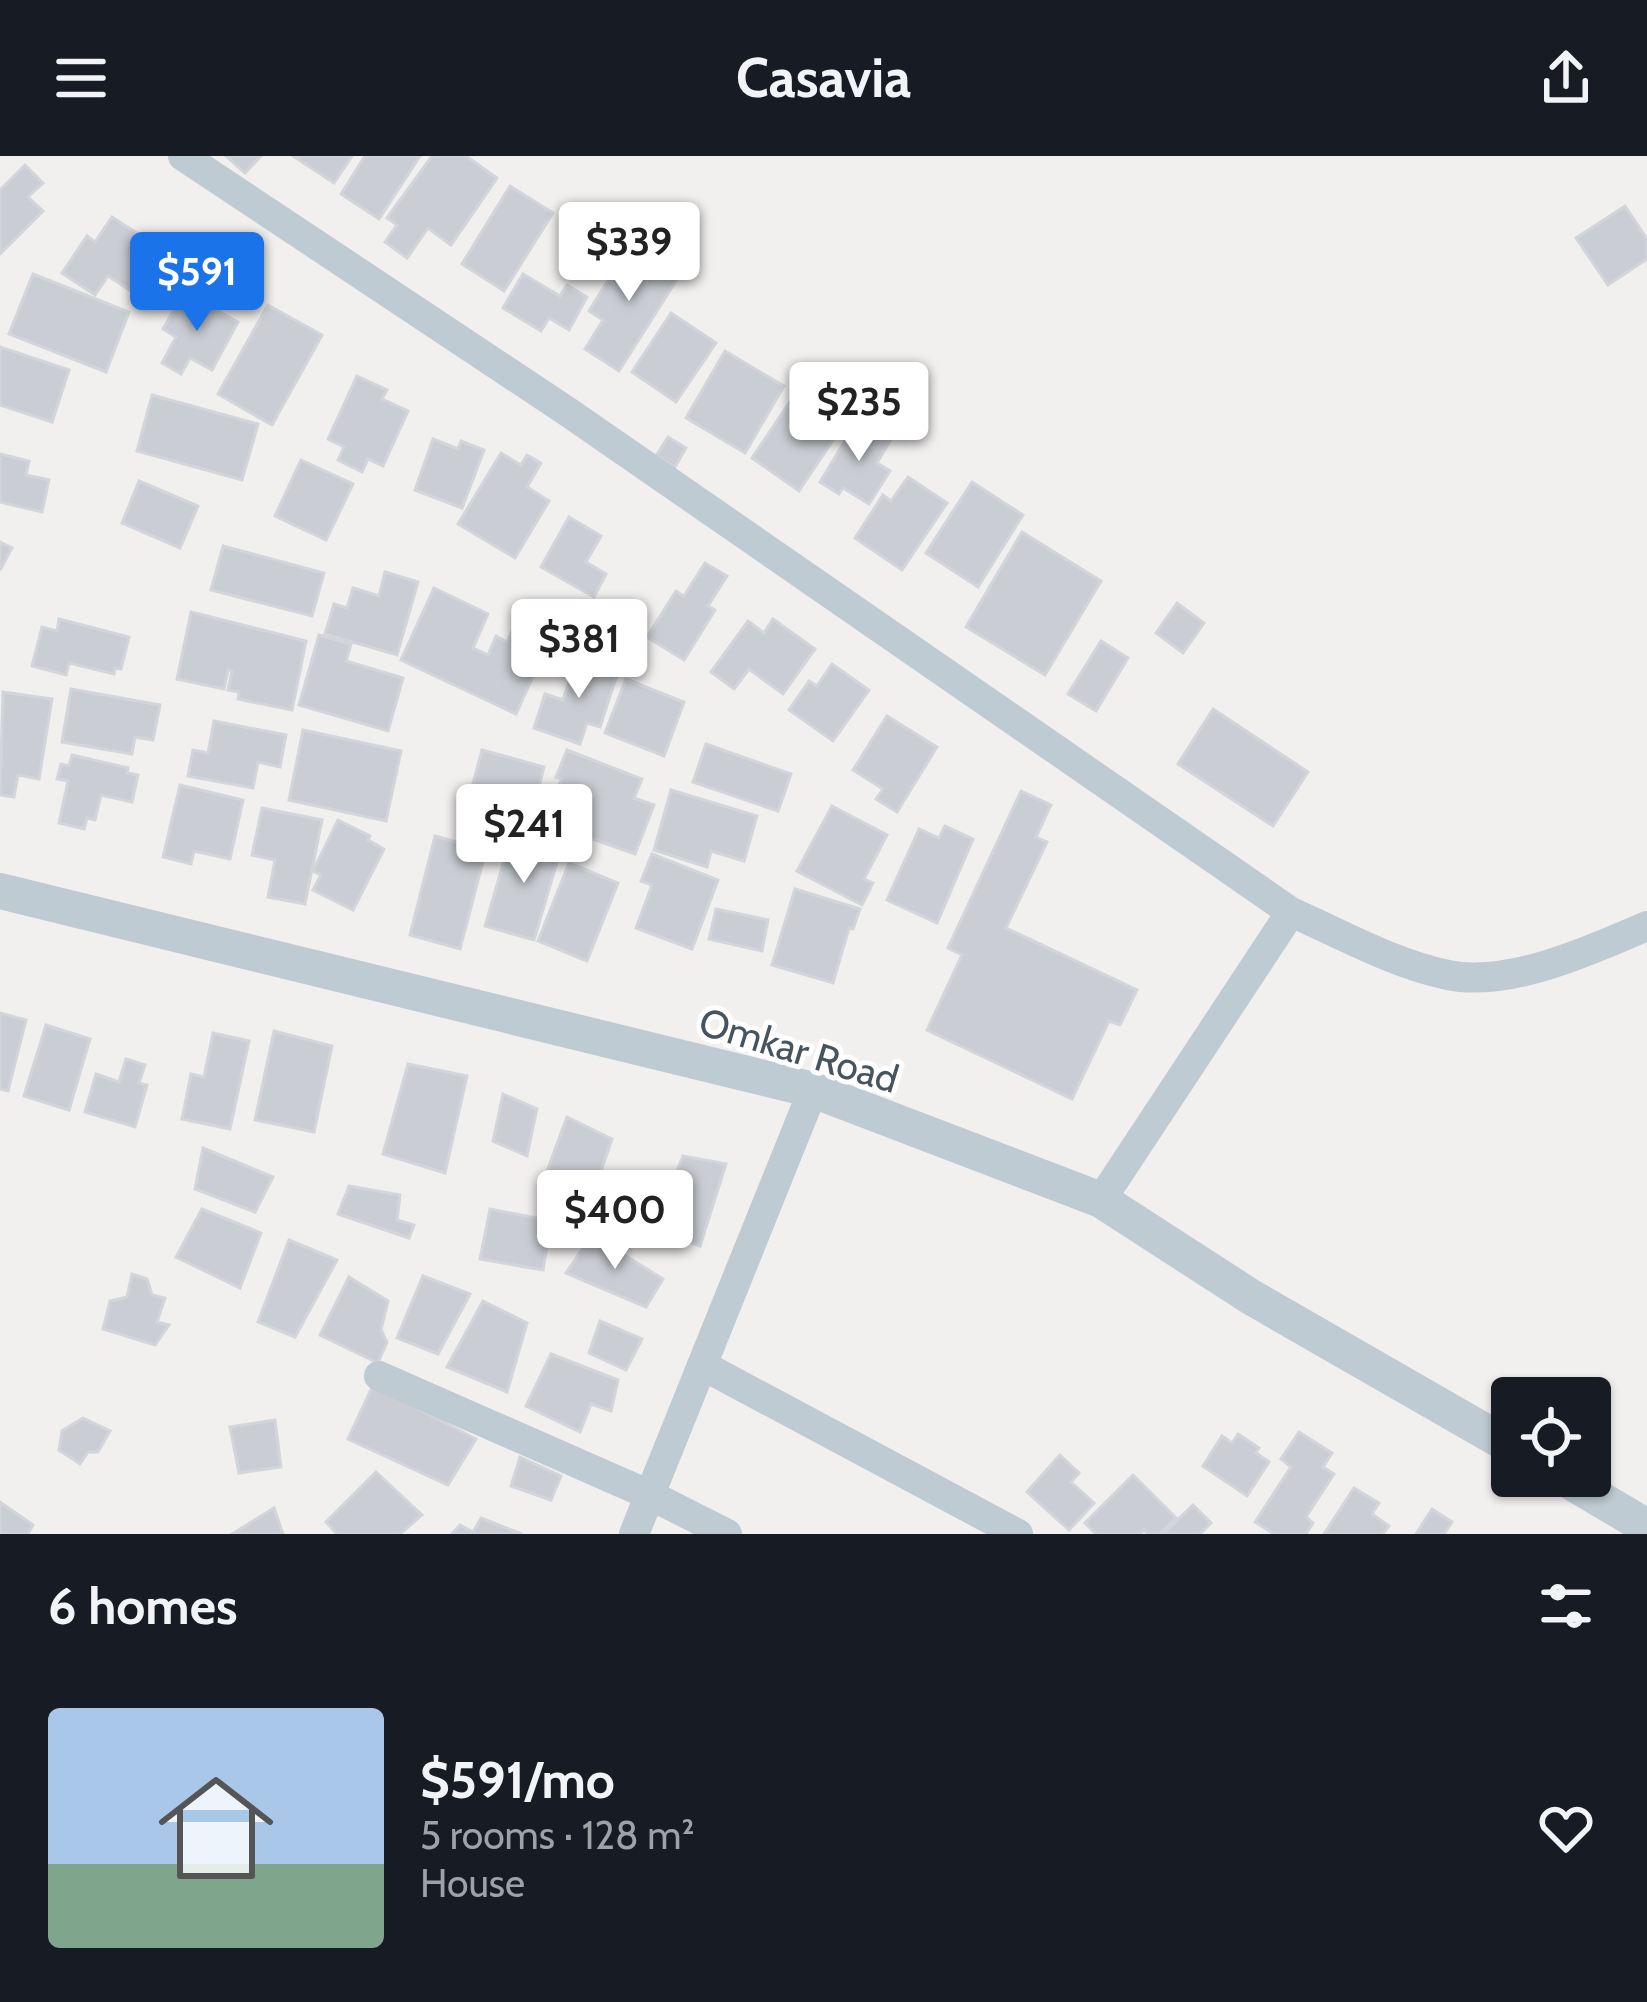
<!DOCTYPE html>
<meta charset="utf-8">
<style>
:root{--surface:#171b24;--page:#242831;--text:#f1f3f6;--muted:#9ea1a6;--line:#363941;--accent:#1a73e8}
body{margin:0;font-family:Cabin,sans-serif;background:var(--page);color:var(--text);height:100vh;display:flex;flex-direction:column;font-size:45px;white-space:nowrap}
*{box-sizing:border-box;margin:0}
p{font-size:39px;color:var(--muted)}
.icon{flex:none;width:66px;height:66px;fill:none;stroke:currentColor;stroke-width:2;stroke-linecap:round;stroke-linejoin:round}
.map{position:relative;height:1378px;overflow:hidden}
.panel{display:flex;flex-direction:column;background:var(--surface);flex:1}
.panel>*{flex:none}
.fabs{position:absolute;left:1491px;top:1221px;display:grid;gap:24px}
.fabs a{display:grid;place-items:center;width:120px;height:120px;border-radius:12px;background:var(--surface);box-shadow:0 3px 9px #0004;font-size:60px}
.price{position:absolute;translate:-50% -102px;padding:0 27px;border-radius:12px;background:#fff;color:#222;font-size:39px;line-height:78px;filter:drop-shadow(0 3px 6px #0008)}
.price::after{content:'';position:absolute;left:50%;top:72px;width:36px;height:27px;margin-left:-18px;background:inherit;clip-path:polygon(0 0,100% 0,50% 100%)}
.price.on{background:var(--accent);color:#fff}
ul{padding:0;list-style:none}
li{display:flex;align-items:center;gap:36px;height:300px;padding:0 48px}
li+li{border-top:3px solid var(--line)}
li span{display:grid;place-items:center;flex:none;width:336px;height:240px;border-radius:12px;color:#555}
li>.icon{margin-inline-start:auto}
span .icon{width:144px;height:144px;fill:#fffc;stroke-width:1}
li b{font-size:51px}
h2{display:flex;justify-content:space-between;align-items:center;height:144px;padding:0 48px;font-size:51px}
header{display:flex;justify-content:space-between;align-items:center;height:156px;padding:0 48px;background:var(--surface);font-size:54px;font-weight:700}
.map>svg:first-child{display:block}
.building{fill:#caced4;stroke:#d2d6db;stroke-width:3}
.lines{fill:none;stroke-linecap:round;stroke-linejoin:round}
.minor{stroke:#becbd2;stroke-width:30}
.tertiary{stroke:#becbd2;stroke-width:36}
.labels{text-anchor:middle;dominant-baseline:central;stroke-width:10;stroke-linejoin:round;paint-order:stroke}
.street-label{font-size:39px;fill:#45545e;stroke:#fff}
</style>
<header><svg class="icon" aria-label="menu" viewBox="0 0 24 24"><path d="M4 6h16M4 12h16M4 18h16"/></svg>Casavia<svg class="icon" aria-label="share" viewBox="0 0 24 24"><path d="M12 15V3M7 8l5-5 5 5M5 13v7h14v-7"/></svg></header>
<div class="map">
<svg width="1647" height="1378" viewBox="0 0 1647 1378">
<rect width="100%" height="100%" fill="#f2efef"/>
<g class="building">
<polygon points="226,0 261,0 245,17"/>
<polygon points="293,0 352,0 334,27"/>
<polygon points="365,0 420,0 379,63 341,38"/>
<polygon points="432,0 466,0 497,22 451,89 428,72 407,102 385,86 397,69 387,62"/>
<polygon points="25,9 43,27 28,41 43,55 0,98 0,34"/>
<polygon points="510,30 553,57 504,135 462,108"/>
<polygon points="1625,50 1647,83 1647,103 1608,129 1576,82"/>
<polygon points="112,61 169,98 140,141 108,120 95,139 62,117 87,80 95,86"/>
<polygon points="632,86 681,117 619,215 585,193 603,164 589,155"/>
<polygon points="33,118 129,156 106,216 9,178"/>
<polygon points="523,118 560,140 567,129 587,141 569,174 549,162 541,175 503,152"/>
<polygon points="184,136 238,166 212,214 190,202 181,218 162,207 176,181 163,173"/>
<polygon points="268,149 322,179 272,269 218,238"/>
<polygon points="671,157 716,187 676,246 632,216"/>
<polygon points="0,191 69,214 52,266 0,249"/>
<polygon points="725,195 784,230 745,297 686,262"/>
<polygon points="357,220 387,234 382,243 408,255 383,310 368,303 362,316 338,304 344,291 328,283"/>
<polygon points="832,234 856,250 799,335 752,302 793,241 817,257"/>
<polygon points="152,239 258,268 242,324 137,295"/>
<polygon points="857,265 890,285 877,307 890,315 869,348 843,332 839,338 820,326"/>
<polygon points="668,281 686,292 675,311 656,300"/>
<polygon points="433,283 458,293 461,285 484,294 462,352 415,334"/>
<polygon points="501,297 521,309 527,299 541,307 527,331 549,345 515,402 458,368"/>
<polygon points="0,298 29,305 26,319 49,324 42,356 0,346"/>
<polygon points="301,304 353,328 326,384 275,360"/>
<polygon points="908,321 947,347 902,414 855,382 883,339 891,345"/>
<polygon points="139,325 198,350 180,392 122,367"/>
<polygon points="972,326 1023,359 978,431 926,397"/>
<polygon points="569,361 601,380 586,406 606,418 594,441 541,411"/>
<polygon points="1022,376 1101,425 1045,519 966,471"/>
<polygon points="0,386 12,392 0,414"/>
<polygon points="223,390 324,417 312,460 211,434"/>
<polygon points="705,407 727,420 708,450 715,454 684,504 647,481 676,435 684,440"/>
<polygon points="385,416 418,426 397,499 325,478 334,448 347,452 353,432 379,440"/>
<polygon points="434,432 488,458 473,492 488,499 496,480 507,486 524,449 547,460 528,500 540,505 516,558 401,504"/>
<polygon points="575,447 604,459 589,494 561,483"/>
<polygon points="1177,447 1204,467 1183,497 1156,477"/>
<polygon points="191,456 306,485 292,554 238,543 239,536 228,534 232,515 228,514 224,533 177,523"/>
<polygon points="59,463 129,481 121,513 115,512 114,518 69,507 66,519 32,510 42,471 57,475"/>
<polygon points="773,463 815,493 783,538 749,513 734,533 711,516 748,465 764,477"/>
<polygon points="319,479 351,488 346,505 403,522 388,575 299,549"/>
<polygon points="1101,485 1128,502 1096,555 1068,538"/>
<polygon points="578,499 619,513 600,571 587,567 580,588 534,572 545,538 563,544"/>
<polygon points="832,508 869,534 833,585 789,554 809,525 817,530"/>
<polygon points="626,523 684,546 664,600 605,577"/>
<polygon points="71,533 160,549 153,584 135,581 132,598 62,586"/>
<polygon points="3,536 52,543 39,623 18,619 14,641 0,639"/>
<polygon points="1213,553 1308,616 1273,670 1178,608"/>
<polygon points="887,560 937,591 897,656 876,643 883,633 853,614"/>
<polygon points="214,565 286,579 280,611 258,606 253,632 188,620 193,594 208,597"/>
<polygon points="303,574 401,595 386,665 289,644"/>
<polygon points="706,588 791,618 778,655 693,626"/>
<polygon points="482,594 544,611 529,667 467,650"/>
<polygon points="567,594 642,623 634,642 654,649 635,698 534,662 545,632 556,636 562,623 556,621"/>
<polygon points="72,599 128,612 127,617 138,619 132,646 101,639 95,664 87,662 84,673 59,667 68,625 57,623 61,608 69,610"/>
<polygon points="180,629 243,644 230,703 194,695 191,708 163,701"/>
<polygon points="671,634 757,660 744,705 711,695 707,711 654,694"/>
<polygon points="1021,635 1051,649 1036,681 1047,686 1006,772 1137,834 1120,869 1109,865 1072,943 927,874 962,799 948,792"/>
<polygon points="832,650 887,679 864,723 873,727 862,749 797,715"/>
<polygon points="262,652 322,664 305,748 268,741 275,704 252,699"/>
<polygon points="338,664 370,680 368,684 384,693 353,754 313,734 321,719 313,715"/>
<polygon points="945,670 973,683 937,767 887,744 919,673 939,682"/>
<polygon points="535,677 563,686 534,784 485,770 510,684 531,690"/>
<polygon points="435,680 486,694 460,793 410,779"/>
<polygon points="652,698 718,724 692,793 636,772 652,729 641,725"/>
<polygon points="569,707 618,727 587,805 538,785"/>
<polygon points="795,733 860,753 853,773 849,772 833,827 772,809"/>
<polygon points="716,753 768,764 762,795 709,783"/>
<polygon points="0,857 26,864 8,935 0,933"/>
<polygon points="46,869 90,883 69,954 24,940"/>
<polygon points="274,875 332,890 314,976 255,964"/>
<polygon points="213,877 249,885 230,973 182,963 191,918 204,921"/>
<polygon points="126,903 145,909 139,927 147,929 135,971 85,956 96,918 119,926"/>
<polygon points="408,908 467,920 445,1017 383,998"/>
<polygon points="503,938 537,953 527,1000 493,985"/>
<polygon points="567,961 612,983 588,1053 540,1034"/>
<polygon points="203,992 273,1021 255,1056 195,1033"/>
<polygon points="683,1000 726,1008 700,1090 654,1073"/>
<polygon points="349,1030 400,1039 397,1064 414,1069 409,1082 338,1058"/>
<polygon points="202,1053 261,1077 240,1132 176,1101"/>
<polygon points="490,1053 551,1065 543,1114 480,1103"/>
<polygon points="592,1079 663,1123 646,1151 566,1117"/>
<polygon points="289,1084 337,1104 295,1181 258,1166"/>
<polygon points="132,1118 147,1123 152,1139 165,1142 157,1166 169,1169 155,1189 103,1173 110,1145 127,1141"/>
<polygon points="423,1120 470,1138 438,1198 397,1182"/>
<polygon points="349,1121 388,1145 381,1174 387,1186 378,1207 320,1179"/>
<polygon points="483,1145 527,1167 507,1236 447,1211"/>
<polygon points="600,1165 642,1183 626,1214 589,1197"/>
<polygon points="551,1198 618,1224 611,1255 591,1248 580,1276 526,1250"/>
<polygon points="373,1229 476,1283 448,1329 348,1283"/>
<polygon points="83,1262 110,1275 98,1296 88,1296 80,1308 59,1294 62,1275"/>
<polygon points="275,1264 281,1311 239,1317 230,1271"/>
<polygon points="1299,1276 1332,1297 1323,1311 1334,1318 1306,1361 1313,1367 1306,1378 1274,1378 1255,1366 1291,1311 1281,1303"/>
<polygon points="1238,1278 1259,1292 1256,1297 1269,1306 1247,1340 1203,1310 1222,1280 1232,1287"/>
<polygon points="1060,1299 1079,1317 1071,1326 1094,1347 1069,1374 1027,1336"/>
<polygon points="520,1301 561,1320 551,1344 511,1330"/>
<polygon points="376,1316 422,1359 400,1378 337,1378 326,1366"/>
<polygon points="1133,1319 1176,1362 1159,1378 1148,1378 1144,1374 1140,1378 1096,1378 1085,1367"/>
<polygon points="1354,1332 1379,1347 1372,1358 1389,1370 1383,1378 1324,1378"/>
<polygon points="0,1346 33,1369 28,1378 0,1378"/>
<polygon points="1193,1349 1211,1367 1200,1378 1163,1378"/>
<polygon points="274,1352 283,1378 232,1378"/>
<polygon points="1432,1353 1452,1366 1444,1378 1416,1378"/>
<polygon points="481,1362 522,1378 452,1378 460,1369 473,1376"/>
</g>
<g class="lines">
<g class="minor">
<path d="M183,0L568,256L1291,756C1341,778 1394,808 1448,819C1508,832 1592,794 1647,770"/>
<polyline points="1101,1044 1291,756"/>
<polyline points="702,1209 1018,1378"/>
<polyline points="379,1220 652,1340 727,1378"/>
<polyline points="634,1378 813,934"/>
</g>
<g class="tertiary">
<polyline points="0,735 813,934 1101,1044 1251,1141 1512,1291"/>
<polyline points="1561,1320 1647,1371"/>
</g>
</g>
<g class="labels">
<g class="street-label">
<text transform="translate(799 894) rotate(17)">Omkar Road</text>
</g>
</g>
</svg>
<div class="fabs">
<a><svg class="icon" aria-label="locate" viewBox="0 0 24 24"><circle cx="12" cy="12" r="6"/><path d="M12 2v4M12 18v4M2 12h4M18 12h4"/></svg></a>
</div>
<b class="price" style="left:629px;top:148px">$339</b>
<b class="price on" style="left:197px;top:178px">$591</b>
<b class="price" style="left:859px;top:308px">$235</b>
<b class="price" style="left:579px;top:545px">$381</b>
<b class="price" style="left:524px;top:730px">$241</b>
<b class="price" style="left:615px;top:1116px">$400</b>
</div>
<section class="panel">
<h2>6 homes<svg class="icon" aria-label="filters" viewBox="0 0 24 24"><path d="M4 7h16M4 17h16"/><circle cx="9" cy="7" r="2"/><circle cx="15" cy="17" r="2"/></svg></h2>
<ul>
<li><span style="background:linear-gradient(#a9c7e8 65%,#7fa58c 0)"><svg class="icon" aria-label="home" viewBox="0 0 24 24"><path d="M3 11l9-7 9 7M6 9v11h12V9"/></svg></span><div><b>$591/mo</b><p>5 rooms · 128 m²</p><p>House</p></div><svg class="icon" aria-label="heart" viewBox="0 0 24 24"><path d="M12 20l-8-8c-3-5 5-10 8-4 3-6 11-1 8 4z"/></svg></li>
</ul>
</section>
